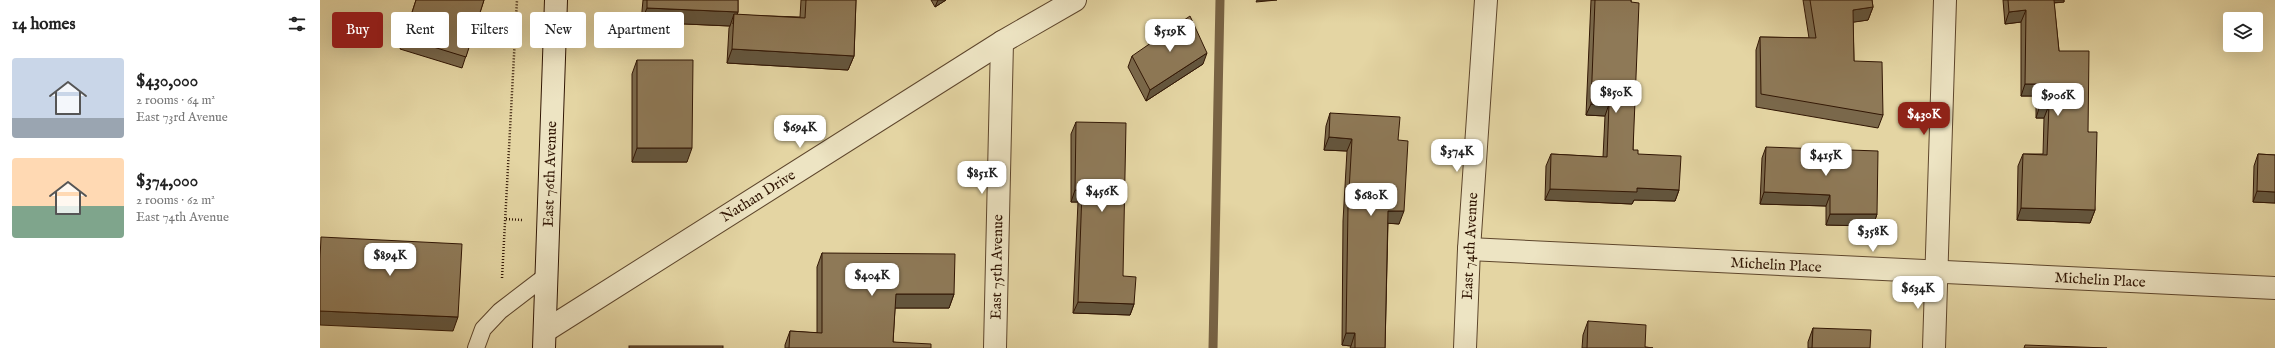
<!DOCTYPE html>
<meta charset="utf-8">
<style>
:root{--surface:#fff;--page:#f6f6f6;--text:#222;--muted:#767676;--accent:#8f2418}
body{margin:0;font-family:"IM FELL English",serif;background:var(--page);color:var(--text);height:100vh;display:flex;flex-direction:column;font-size:15px;white-space:nowrap}
*{box-sizing:border-box;margin:0}
p{font-size:13px;color:var(--muted)}
.icon{flex:none;width:22px;height:22px;fill:none;stroke:currentColor;stroke-width:2;stroke-linecap:round;stroke-linejoin:round}
.map{position:relative;flex:1;overflow:hidden}
.sheet{display:flex;flex-direction:column;background:var(--surface);width:320px}
.sheet>*{flex:none}
.hud{position:absolute;left:12px;top:12px;width:380px;height:36px;display:flex;gap:8px}
.tools{position:absolute;left:1903px;top:12px;display:grid;gap:8px}
.tools a{display:grid;place-items:center;width:40px;height:40px;border-radius:4px;background:var(--surface);box-shadow:0 4px 16px #0002;font-size:20px}
.price{position:absolute;translate:-50% -34px;padding:0 9px;border-radius:8px;background:#fff;color:#222;font-size:13px;line-height:26px;filter:drop-shadow(0 1px 2px #0008)}
.price::after{content:'';position:absolute;left:50%;top:24px;width:12px;height:9px;margin-left:-6px;background:inherit;clip-path:polygon(0 0,100% 0,50% 100%)}
.price.current{background:var(--accent);color:#fff}
ul{padding:0;list-style:none}
li{display:flex;align-items:center;gap:12px;height:100px;padding:0 12px}
li span{display:grid;place-items:center;flex:none;width:112px;height:80px;border-radius:4px;color:#555}
li>.icon{margin-inline-start:auto}
span .icon{width:48px;height:48px;fill:#fffc;stroke-width:1}
li b{font-size:17px}
h2{display:flex;justify-content:space-between;align-items:center;height:48px;padding:0 12px;font-size:17px}
.chip{padding:0 14px;border-radius:4px;background:var(--surface);box-shadow:0 4px 16px #0002;font-size:14px;line-height:36px}
.chip.current{background:var(--accent);color:#fff}
main{display:flex;flex:1;min-height:0}
.map>svg:first-child{display:block}
.lines{fill:none;stroke-linecap:round;stroke-linejoin:round}
.stream{stroke:#786243;stroke-width:9}
.lane-casing{stroke:#5e462c;stroke-width:18}
.street-casing{stroke:#5e462c;stroke-width:24}
.secondary-casing{stroke:#311604;stroke-width:24}
.path{stroke:#311604;stroke-width:2.5;stroke-dasharray:1 2;stroke-linecap:butt}
.lane{stroke:#ede4c3;stroke-width:16}
.street{stroke:#ede4c3;stroke-width:22}
.secondary{stroke:#ede4c3;stroke-width:22}
.wall{fill:#7a684b;stroke:#311604}
.shaded-wall{fill:#63553d;stroke:#311604}
.building{fill:#8e7957;stroke:#311604}
.labels{text-anchor:middle;dominant-baseline:central;stroke-width:3.5;stroke-linejoin:round;paint-order:stroke}
.street-label{font-size:15px;fill:#311604;stroke:#ede4c3}
</style>
<main>
<section class="sheet">
<h2>14 homes<svg class="icon" aria-label="filters" viewBox="0 0 24 24"><path d="M4 7h16M4 17h16"/><circle cx="9" cy="7" r="2"/><circle cx="15" cy="17" r="2"/></svg></h2>
<ul>
<li><span style="background:linear-gradient(#c9d6e8 75%,#9aa5b1 0)"><svg class="icon" aria-label="home" viewBox="0 0 24 24"><path d="M3 11l9-7 9 7M6 9v11h12V9"/></svg></span><div><b>$430,000</b><p>2 rooms · 64 m²</p><p>East 73rd Avenue</p></div></li>
<li><span style="background:linear-gradient(#ffd9b3 60%,#7fa58c 0)"><svg class="icon" aria-label="home" viewBox="0 0 24 24"><path d="M3 11l9-7 9 7M6 9v11h12V9"/></svg></span><div><b>$374,000</b><p>2 rooms · 62 m²</p><p>East 74th Avenue</p></div></li>
</ul>
</section>
<div class="map">
<svg width="1955" height="348" viewBox="0 0 1955 348">
<rect width="100%" height="100%" fill="#e4d5a3"/>
<filter id="stains"><feTurbulence type="fractalNoise" baseFrequency=".005" numOctaves="4"/><feColorMatrix values="0 0 0 0 .2 0 0 0 0 .09 0 0 0 0 .02 0 0 0 .5 -.17"/></filter>
<radialGradient id="worn" r=".72"><stop offset=".6" stop-color="#630" stop-opacity="0"/><stop offset="1" stop-color="#630" stop-opacity=".3"/></radialGradient>
<g class="lines">
<polyline class="stream" points="893,348 900,0"/>
<defs>
<polyline id="lane" points="156,348 163,329 180,311 227,275"/>
<g id="street">
<polyline points="1149,249 1955,288"/>
<polyline points="225,331 682,42 755,0"/>
<polyline points="675,348 682,42"/>
<polyline points="1145,348 1149,249 1166,0"/>
<polyline points="1614,348 1625,0"/>
</g>
<polyline id="secondary" points="224,348 236,0"/>
</defs>
<use href="#lane" class="lane-casing"/>
<use href="#street" class="street-casing"/>
<use href="#secondary" class="secondary-casing"/>
<g class="path">
<polyline points="186,219 202,220"/>
<polyline points="182,278 197,0"/>
</g>
<use href="#lane" class="lane"/>
<use href="#street" class="street"/>
<use href="#secondary" class="secondary"/>
</g>
<g class="wall">
<polygon points="96,0 164,0 142,68 80,49"/>
<polygon points="323,0 418,0 418,12 417,15 480,17 481,0 536,0 534,56 528,70 407,63 409,28 410,26 321,22"/>
<polygon points="611,0 626,0 615,7"/>
<polygon points="1271,0 1311,0 1313,150 1359,190 1355,201 1314,200 1312,204 1225,200 1226,166 1231,154 1283,157 1285,116 1266,115"/>
<polygon points="1483,0 1552,0 1553,7 1548,20 1533,22 1534,61 1563,115 1558,128 1436,107 1436,50 1440,37 1489,38"/>
<polygon points="1683,0 1744,0 1744,2 1734,3 1739,51 1768,132 1775,210 1770,223 1697,220 1698,166 1703,154 1723,154 1724,118 1716,118 1716,96 1701,96 1701,22 1685,24"/>
<polygon points="812,56 883,64 826,101 808,67"/>
<polygon points="317,60 367,162 312,162 312,74"/>
<polygon points="1010,113 1078,140 1079,224 1068,223 1065,348 1030,348 1031,346 1022,345 1023,221 1027,151 1004,150 1006,126"/>
<polygon points="756,122 803,276 814,304 810,315 753,313 758,202 751,202 751,134"/>
<polygon points="1446,147 1557,214 1553,226 1506,225 1506,206 1440,204 1442,158"/>
<polygon points="1938,154 1955,155 1955,203 1933,202 1934,166"/>
<polygon points="502,253 634,294 629,308 575,308 573,342 611,348 465,348 465,345 470,331 497,333 497,267"/>
<polygon points="1268,321 1325,347 1333,348 1262,348 1263,335"/>
<polygon points="1493,328 1550,348 1488,348 1488,342"/>
</g>
<g class="shaded-wall">
<polygon points="618,0 626,0 615,7"/>
<polygon points="937,0 957,0 936,2"/>
<polygon points="1730,0 1744,0 1744,2 1729,3"/>
<polygon points="1553,7 1548,20 1528,23 1533,10"/>
<polygon points="327,8 418,12 413,24 414,14 410,26 321,22"/>
<polygon points="1706,10 1701,22 1685,24 1689,12"/>
<polygon points="412,49 534,56 528,70 407,63"/>
<polygon points="887,53 883,64 826,101 830,90"/>
<polygon points="1705,84 1720,84 1716,96 1701,96"/>
<polygon points="1271,104 1289,104 1285,116 1266,115"/>
<polygon points="1720,105 1729,105 1724,118 1716,118"/>
<polygon points="1009,137 1032,139 1027,151 1004,150"/>
<polygon points="317,148 372,148 367,162 312,162"/>
<polygon points="1317,188 1359,190 1355,201 1314,200 1312,204 1225,200 1230,189"/>
<polygon points="755,190 762,191 758,202 751,202"/>
<polygon points="1937,191 1955,192 1955,203 1933,202"/>
<polygon points="1444,192 1510,195 1506,206 1440,204"/>
<polygon points="1701,208 1775,210 1770,223 1697,220"/>
<polygon points="1068,211 1084,211 1079,224 1064,223"/>
<polygon points="1510,214 1557,214 1553,226 1506,225"/>
<polygon points="576,294 634,294 629,308 571,308"/>
<polygon points="758,302 814,304 810,315 753,313"/>
<polygon points="0,311 138,317 133,331 0,325"/>
<polygon points="1026,333 1035,333 1031,346 1022,345"/>
</g>
<g class="building">
<polygon points="96,0 164,0 146,57 84,38"/>
<polygon points="327,0 418,0 418,12 327,8"/>
<polygon points="486,0 536,0 534,56 412,49 414,14 485,18"/>
<polygon points="1275,0 1311,0 1311,2 1319,3 1313,150 1318,150 1318,154 1361,156 1359,190 1317,188 1317,192 1230,189 1231,154 1287,157 1289,104 1271,104"/>
<polygon points="1490,0 1552,0 1553,7 1533,10 1534,61 1562,62 1563,115 1441,94 1440,37 1496,38"/>
<polygon points="1688,0 1734,0 1739,51 1769,51 1768,132 1777,132 1775,210 1701,208 1703,154 1727,155 1729,105 1720,105 1720,84 1705,84 1706,10 1689,12"/>
<polygon points="870,16 887,53 830,90 812,56"/>
<polygon points="317,60 373,60 372,148 317,148"/>
<polygon points="1010,113 1080,117 1078,140 1088,141 1084,211 1068,211 1065,348 1035,348 1035,333 1026,333 1028,208 1032,139 1009,137"/>
<polygon points="756,122 806,123 803,276 816,277 814,304 758,302 762,191 755,190"/>
<polygon points="1446,147 1558,151 1557,214 1510,214 1510,195 1444,192"/>
<polygon points="1938,154 1955,155 1955,192 1937,191"/>
<polygon points="1,237 142,244 138,317 0,311 0,259"/>
<polygon points="502,253 635,254 634,294 576,294 573,342 611,344 611,348 469,348 470,331 502,333"/>
<polygon points="1268,321 1326,325 1325,347 1333,348 1267,348"/>
<polygon points="1493,328 1551,330 1550,348 1492,348"/>
<polygon points="1705,345 1787,348 1704,348"/>
<rect x="309" y="346" width="94" height="2"/>
</g>
<g class="labels">
<g class="street-label">
<text transform="translate(230 174) rotate(-88)">East 76th Avenue</text>
<text transform="translate(438 196) rotate(-32)">Nathan Drive</text>
<text transform="translate(1150 246) rotate(-87)">East 74th Avenue</text>
<text transform="translate(1456 265) rotate(3)">Michelin Place</text>
<text transform="translate(677 267) rotate(-89)">East 75th Avenue</text>
<text transform="translate(1780 280) rotate(3)">Michelin Place</text>
</g>
</g>
<rect width="100%" height="100%" filter="url(#stains)"/>
<rect width="100%" height="100%" fill="url(#worn)"/>
</svg>
<div class="tools">
<a><svg class="icon" aria-label="layers" viewBox="0 0 24 24"><path d="M12 4l9 5-9 5-9-5zM3 14l9 5 9-5"/></svg></a>
</div>
<b class="price" style="left:850px;top:53px">$519K</b>
<b class="price" style="left:1296px;top:114px">$850K</b>
<b class="price" style="left:1738px;top:117px">$906K</b>
<b class="price current" style="left:1604px;top:136px">$430K</b>
<b class="price" style="left:480px;top:149px">$694K</b>
<b class="price" style="left:1137px;top:173px">$374K</b>
<b class="price" style="left:1506px;top:177px">$415K</b>
<b class="price" style="left:662px;top:195px">$851K</b>
<b class="price" style="left:782px;top:213px">$456K</b>
<b class="price" style="left:1051px;top:217px">$680K</b>
<b class="price" style="left:1553px;top:253px">$358K</b>
<b class="price" style="left:70px;top:277px">$894K</b>
<b class="price" style="left:552px;top:297px">$404K</b>
<b class="price" style="left:1598px;top:310px">$634K</b>
<div class="hud">
<a class="chip current">Buy</a>
<a class="chip">Rent</a>
<a class="chip">Filters</a>
<a class="chip">New</a>
<a class="chip">Apartment</a>
</div>
</div>
</main>
